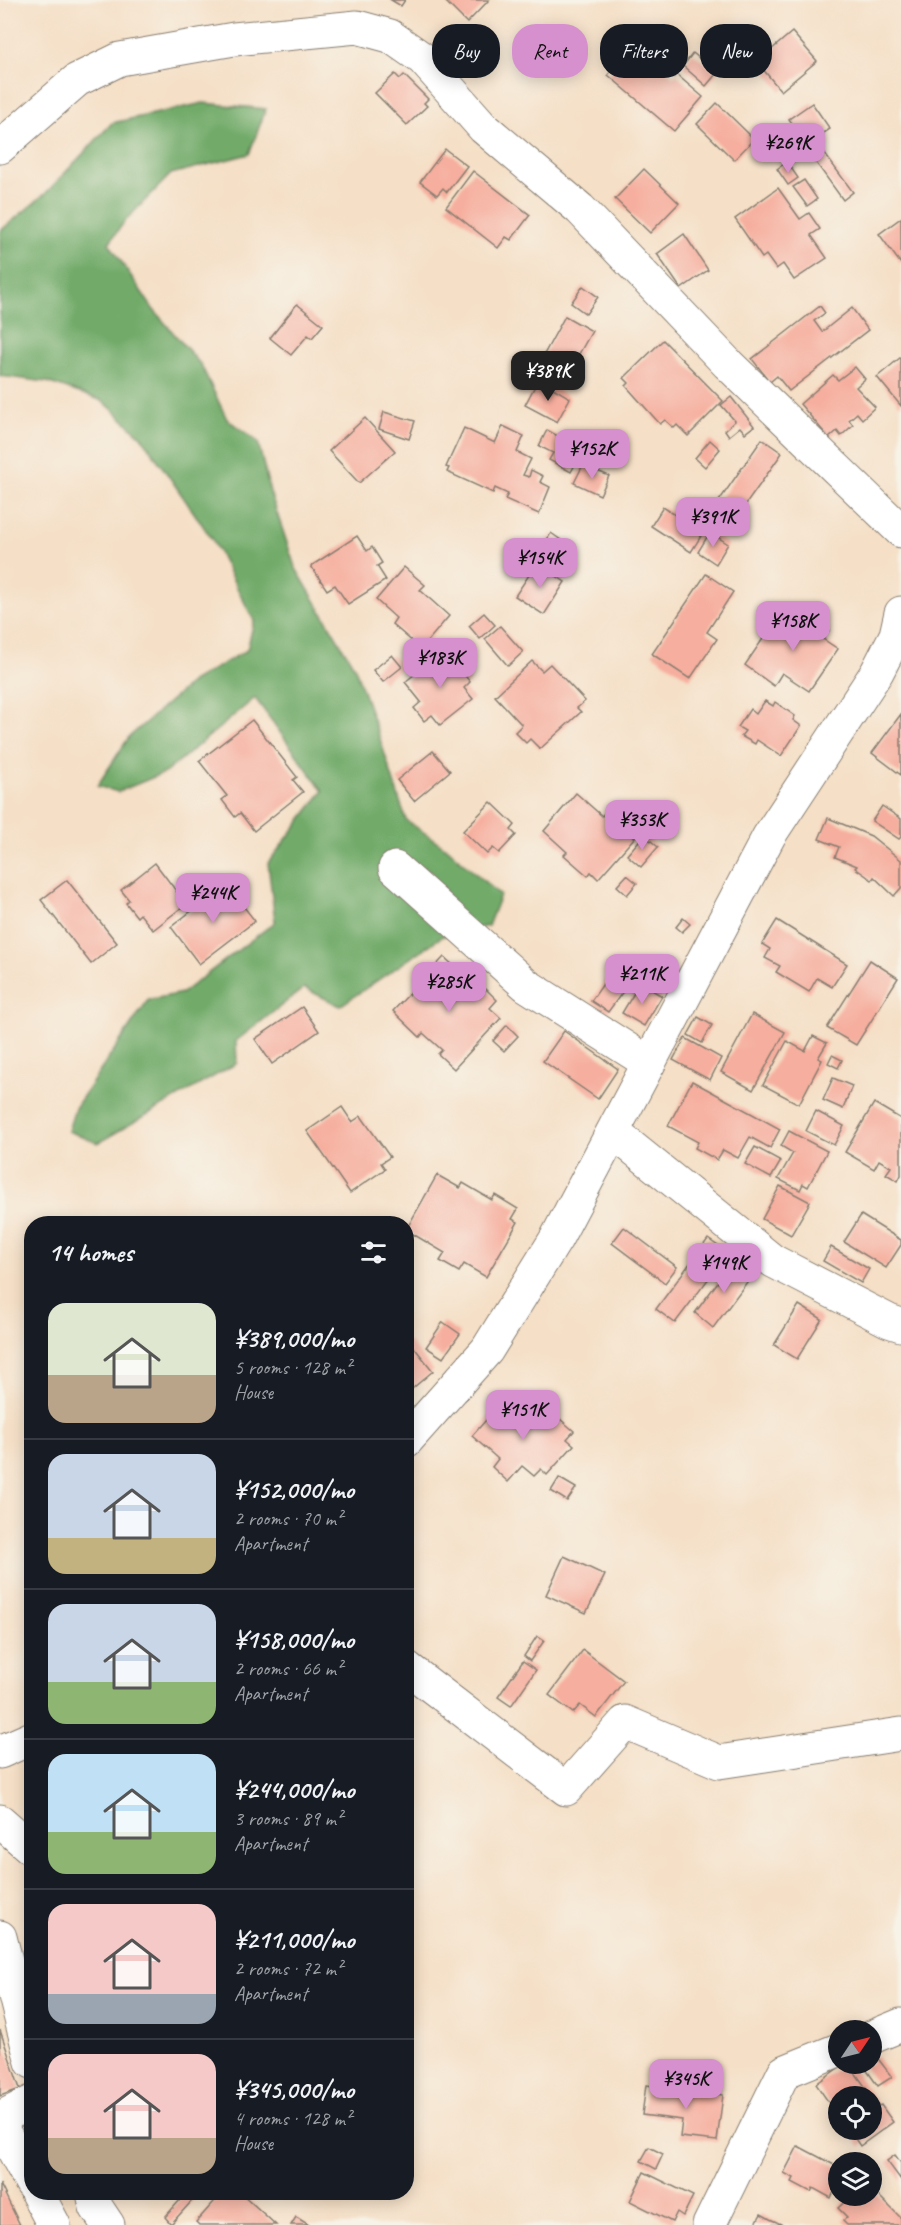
<!DOCTYPE html>
<meta charset="utf-8">
<style>
:root{--surface:#171b24;--page:#242831;--text:#f1f3f6;--muted:#9ea1a6;--line:#363941;--accent:#d690ce}
body{margin:0;font-family:Caveat,sans-serif;background:var(--page);color:var(--text);height:100vh;display:flex;flex-direction:column;font-size:22px;white-space:nowrap}
*{box-sizing:border-box;margin:0}
p{font-size:20px;color:var(--muted)}
.icon{flex:none;width:33px;height:33px;fill:none;stroke:currentColor;stroke-width:2;stroke-linecap:round;stroke-linejoin:round}
.map{position:relative;flex:1;overflow:hidden}
.panel{position:absolute;left:24px;top:1216px;width:390px;height:984px;display:flex;flex-direction:column;background:var(--surface);border-radius:24px;box-shadow:0 3px 15px #0003}
.panel>*{flex:none}
.hud{position:absolute;left:432px;top:24px;width:378px;height:54px;display:flex;gap:12px}
.needle{width:39px;rotate:55deg}
.fabs{position:absolute;left:828px;top:2020px;display:grid;gap:12px}
.fabs a{display:grid;place-items:center;width:54px;height:54px;border-radius:50%;background:var(--surface);box-shadow:0 3px 15px #0003;font-size:30px}
.price{position:absolute;translate:-50% -51px;padding:0 14px;border-radius:12px;background:var(--accent);color:#111;font-size:20px;line-height:39px;filter:drop-shadow(0 2px 3px #0008)}
.price::after{content:'';position:absolute;left:50%;top:36px;width:18px;height:14px;margin-left:-9px;background:inherit;clip-path:polygon(0 0,100% 0,50% 100%)}
.price.selected{background:#222;color:#fff}
ul{padding:0;list-style:none}
li{display:flex;align-items:center;gap:18px;height:150px;padding:0 24px}
li+li{border-top:2px solid var(--line)}
li span{display:grid;place-items:center;flex:none;width:168px;height:120px;border-radius:18px;color:#555}
li>.icon{margin-inline-start:auto}
span .icon{width:72px;height:72px;fill:#fffc;stroke-width:1}
li b{font-size:26px}
h2{display:flex;justify-content:space-between;align-items:center;height:72px;padding:0 24px;font-size:26px}
.pill{padding:0 21px;border-radius:24px;background:var(--surface);box-shadow:0 3px 15px #0003;font-size:21px;line-height:54px}
.pill.selected{background:var(--accent);color:#111}
.map>svg:first-child{display:block}
.forest{fill:#71aa69;stroke:#466342;stroke-width:1.5}
.building{fill:#f6ae9e}
.lines{fill:none;stroke-linecap:round;stroke-linejoin:round}
.minor-casing{stroke:#887e71;stroke-width:35}
.minor{stroke:#fff;stroke-width:33}
</style>
<div class="map">
<svg width="901" height="2225" viewBox="0 0 901 2225">
<rect width="100%" height="100%" fill="#f7f3e8"/>
<filter id="ink" filterUnits="userSpaceOnUse"><feTurbulence type="fractalNoise" baseFrequency=".0167" numOctaves="2"/><feDisplacementMap in="SourceGraphic" scale="12" xChannelSelector="R" yChannelSelector="G"/><feConvolveMatrix kernelMatrix="1 2 1 2 8 2 1 2 1" color-interpolation-filters="sRGB"/></filter>
<filter id="wash" filterUnits="userSpaceOnUse"><feTurbulence type="fractalNoise" baseFrequency=".008" numOctaves="4" result="noise"/><feDisplacementMap in="SourceGraphic" scale="24" xChannelSelector="R" yChannelSelector="G"/><feGaussianBlur stdDeviation="1.35" result="paint"/><feColorMatrix in="noise" values="0 0 0 0 0 0 0 0 0 0 0 0 0 0 0 0 0 1.4 0 .05"/><feComposite in="paint" operator="in"/></filter>
<g filter="url(#wash)">
<rect width="100%" height="100%" fill="#f5dfc6"/>
<polygon class="forest" points="203,103 266,109 249,154 171,174 125,221 109,243 153,309 201,365 227,419 258,442 270,492 295,567 355,668 380,739 406,820 448,849 500,895 488,926 443,936 340,1006 304,988 236,1041 237,1063 98,1143 68,1131 75,1108 148,1000 182,993 275,922 268,863 323,791 255,698 166,772 118,792 97,786 129,737 193,681 247,650 254,621 212,539 141,436 103,401 47,382 0,376 0,231 46,193 112,123"/>
<g id="blocks">
<g class="building">
<polygon points="391,0 405,0 401,6"/>
<polygon points="444,0 489,0 467,23"/>
<polygon points="792,32 817,61 781,91 757,62"/>
<polygon points="667,39 685,52 675,66 657,53"/>
<polygon points="630,48 646,62 650,56 674,77 676,74 703,97 674,131 608,75"/>
<polygon points="693,53 717,73 706,86 683,66"/>
<polygon points="395,74 400,79 404,75 428,99 424,103 427,106 407,125 375,93"/>
<polygon points="717,103 754,139 734,160 697,124"/>
<polygon points="812,103 830,129 807,144 789,119"/>
<polygon points="445,149 467,166 447,192 443,188 437,195 420,182"/>
<polygon points="824,153 853,192 843,200 814,160"/>
<polygon points="787,162 798,178 788,185 777,169"/>
<polygon points="644,169 679,203 650,233 615,199"/>
<polygon points="473,171 530,215 511,240 506,237 498,248 446,207"/>
<polygon points="804,180 817,199 807,206 793,187"/>
<polygon points="778,188 800,219 809,213 820,229 811,235 827,258 794,280 783,264 776,269 766,255 762,258 735,219"/>
<polygon points="901,218 901,264 879,234"/>
<polygon points="684,234 708,270 681,289 657,254"/>
<polygon points="583,286 598,297 586,314 571,303"/>
<polygon points="297,304 323,325 312,338 308,335 291,355 270,338"/>
<polygon points="820,306 825,313 814,321 822,332 852,308 868,330 789,391 777,376 770,382 752,359"/>
<polygon points="565,316 592,331 567,375 541,360"/>
<polygon points="663,340 723,401 688,436 677,425 674,428 665,420 660,424 626,386 629,383 624,378"/>
<polygon points="901,357 901,406 877,377"/>
<polygon points="855,367 865,379 856,387 875,407 862,419 857,413 849,420 853,425 841,436 837,431 829,438 800,404 833,375 838,380"/>
<polygon points="536,384 550,392 553,388 570,398 557,422 525,405"/>
<polygon points="731,397 754,426 745,433 740,427 729,436 725,430 735,421 721,405"/>
<polygon points="384,412 415,421 409,439 379,429"/>
<polygon points="365,418 395,451 359,483 329,451"/>
<polygon points="503,426 524,436 517,452 531,459 523,475 529,477 531,470 543,476 540,482 550,487 539,514 505,499 508,494 495,488 493,493 447,472 449,468 446,467 464,428 495,443"/>
<polygon points="547,430 583,450 571,472 549,460 553,453 539,446"/>
<polygon points="762,439 782,453 732,524 712,511"/>
<polygon points="710,440 720,449 705,467 695,458"/>
<polygon points="583,465 609,476 600,495 574,483"/>
<polygon points="663,507 703,533 691,552 651,526"/>
<polygon points="710,532 728,544 716,564 698,552"/>
<polygon points="551,533 571,547 558,567 538,554"/>
<polygon points="357,536 367,551 372,547 382,563 377,566 386,580 348,604 335,585 327,590 311,566"/>
<polygon points="537,563 565,582 544,615 515,596"/>
<polygon points="404,567 425,585 420,590 449,616 421,649 392,624 396,618 376,600"/>
<polygon points="706,574 733,592 707,632 717,639 690,679 652,654"/>
<polygon points="782,611 804,626 811,616 830,629 823,639 838,649 809,691 782,673 774,686 745,665"/>
<polygon points="484,613 495,625 480,639 469,626"/>
<polygon points="500,626 523,652 508,666 485,639"/>
<polygon points="445,650 470,682 464,688 473,699 440,725 432,715 424,721 414,708 421,702 405,682"/>
<polygon points="392,655 402,667 383,682 373,670"/>
<polygon points="532,661 542,671 550,664 585,701 577,708 581,712 540,749 530,739 526,743 515,732 522,725 495,696"/>
<polygon points="765,701 773,706 775,702 795,716 793,720 801,726 781,756 757,740 755,744 741,736 745,731 738,727 750,709 756,714"/>
<polygon points="901,714 901,775 872,753"/>
<polygon points="252,720 297,777 293,780 303,792 254,831 240,813 235,817 222,800 227,796 199,761"/>
<polygon points="433,751 450,771 414,801 397,780"/>
<polygon points="576,793 602,816 606,811 635,837 598,879 591,872 588,876 564,855 567,852 544,831"/>
<polygon points="491,802 515,825 511,830 516,835 499,853 493,848 487,854 463,831"/>
<polygon points="882,806 901,819 901,837 899,839 872,821"/>
<polygon points="828,818 871,836 901,860 901,888 894,896 874,877 872,880 855,868 857,866 835,857 839,847 819,839"/>
<polygon points="644,835 658,847 641,867 627,855"/>
<polygon points="155,863 186,904 153,930 140,914 137,917 126,903 129,900 121,890"/>
<polygon points="627,875 637,883 627,895 617,886"/>
<polygon points="67,880 117,943 91,964 41,900"/>
<polygon points="226,884 255,921 199,964 171,927"/>
<polygon points="683,918 690,924 682,932 676,927"/>
<polygon points="777,920 847,964 832,987 817,978 809,992 776,972 780,966 765,958 770,949 762,944"/>
<polygon points="444,957 454,966 450,971 479,997 486,989 497,1000 490,1008 501,1018 454,1069 438,1054 442,1050 423,1033 420,1037 393,1011"/>
<polygon points="870,960 898,978 856,1045 827,1028"/>
<polygon points="610,974 627,986 608,1012 591,1001"/>
<polygon points="640,983 662,996 644,1026 622,1013"/>
<polygon points="302,1007 319,1031 272,1064 255,1039"/>
<polygon points="752,1014 785,1032 753,1090 721,1072"/>
<polygon points="698,1017 712,1025 702,1043 688,1035"/>
<polygon points="507,1025 518,1036 504,1051 493,1041"/>
<polygon points="564,1031 618,1069 598,1099 543,1061"/>
<polygon points="813,1036 827,1043 818,1058 822,1060 799,1104 763,1085 787,1041 805,1051"/>
<polygon points="685,1038 721,1058 710,1080 673,1060"/>
<polygon points="832,1055 842,1060 838,1068 828,1063"/>
<polygon points="833,1078 852,1086 843,1109 823,1100"/>
<polygon points="692,1081 780,1129 770,1148 750,1137 738,1158 723,1150 717,1160 695,1148 698,1142 668,1126"/>
<polygon points="874,1103 901,1119 901,1175 898,1181 886,1174 891,1167 879,1160 874,1169 845,1152"/>
<polygon points="342,1107 352,1122 361,1116 390,1157 381,1163 385,1169 350,1193 307,1131"/>
<polygon points="816,1111 844,1126 834,1145 806,1131"/>
<polygon points="789,1131 827,1151 808,1187 803,1184 800,1190 778,1179 793,1153 781,1146"/>
<polygon points="755,1147 781,1161 771,1178 745,1164"/>
<polygon points="437,1175 460,1188 463,1183 492,1200 495,1195 518,1209 512,1219 518,1222 486,1277 464,1264 459,1272 440,1261 445,1253 406,1230"/>
<polygon points="780,1186 810,1202 791,1235 762,1219"/>
<polygon points="861,1215 901,1240 901,1245 886,1268 844,1242"/>
<polygon points="624,1227 677,1267 665,1283 612,1243"/>
<polygon points="708,1239 728,1253 675,1323 656,1309"/>
<polygon points="831,1247 869,1269 861,1283 823,1261"/>
<polygon points="734,1260 753,1274 713,1328 695,1313"/>
<polygon points="799,1305 822,1319 797,1359 774,1345"/>
<polygon points="443,1322 460,1334 443,1358 426,1347"/>
<polygon points="409,1341 433,1371 406,1394 406,1343"/>
<polygon points="507,1396 541,1426 553,1413 574,1431 567,1439 574,1445 547,1475 541,1469 534,1476 522,1466 508,1482 492,1467 498,1459 472,1436"/>
<polygon points="559,1478 576,1488 567,1501 551,1491"/>
<polygon points="564,1556 605,1575 586,1613 546,1595"/>
<polygon points="537,1636 544,1641 530,1661 524,1656"/>
<polygon points="583,1650 624,1681 596,1717 580,1705 573,1713 549,1695"/>
<polygon points="523,1661 536,1670 511,1706 498,1697"/>
<polygon points="0,2030 20,2089 0,2096"/>
<polygon points="876,2056 892,2077 878,2086 863,2065 872,2064 872,2059"/>
<polygon points="844,2064 849,2064 879,2106 881,2105 893,2122 860,2146 849,2130 872,2130 872,2097 838,2097 838,2116 816,2084"/>
<polygon points="646,2085 723,2095 717,2141 680,2137 682,2120 642,2115"/>
<polygon points="798,2146 838,2167 838,2183 831,2198 813,2188 811,2192 792,2182 794,2178 784,2173"/>
<polygon points="649,2147 663,2154 656,2169 641,2161"/>
<polygon points="895,2155 901,2163 901,2180 887,2161"/>
<polygon points="644,2172 693,2196 683,2216 677,2212 672,2222 630,2201"/>
<polygon points="0,2184 20,2225 0,2225"/>
<polygon points="872,2189 901,2218 901,2225 847,2225 843,2221 847,2217 838,2208 851,2196 872,2196"/>
<polygon points="173,2193 199,2193 171,2224 165,2217 180,2200"/>
<polygon points="222,2193 241,2193 276,2225 199,2225 196,2222"/>
<polygon points="761,2214 770,2219 783,2225 755,2225"/>
<polygon points="296,2217 309,2225 291,2225"/>
</g>
</g>
</g>
<g filter="url(#ink)">
<use href="#blocks" fill-opacity="0" stroke="#887e71" stroke-width="1.5"/>
<g class="lines">
<defs>
<g id="minor">
<polyline points="0,147 77,80 120,59 234,39 357,27 390,36 423,59 484,128 580,209 728,364 901,531"/>
<polyline points="395,868 526,985 649,1063"/>
<polyline points="613,1132 773,1261 889,1321 901,1325"/>
<polyline points="406,1441 487,1350 556,1239 769,836 877,672 896,635 901,613"/>
<polyline points="406,1667 566,1789 625,1722 719,1762 901,1734"/>
<polyline points="0,1752 32,1738"/>
<polyline points="0,1821 32,1849"/>
<polyline points="0,1937 32,2062"/>
<polyline points="872,2037 901,2025"/>
<polyline points="0,2118 32,2102"/>
<polyline points="0,2125 32,2184"/>
<polyline points="37,2193 54,2225"/>
<polyline points="93,2193 96,2207 108,2225"/>
<polyline points="709,2225 784,2072 838,2050"/>
</g>
</defs>
<use href="#minor" class="minor-casing"/>
<use href="#minor" class="minor"/>
</g>
</g>
</svg>
<div class="fabs">
<a><svg class="needle" viewBox="-14 -14 28 28"><path d="M0-13l5 13h-10z" fill="#e53935"/><path d="M0 13l5-13h-10z" fill="#9ea1a6"/></svg></a>
<a><svg class="icon" aria-label="locate" viewBox="0 0 24 24"><circle cx="12" cy="12" r="6"/><path d="M12 2v4M12 18v4M2 12h4M18 12h4"/></svg></a>
<a><svg class="icon" aria-label="layers" viewBox="0 0 24 24"><path d="M12 4l9 5-9 5-9-5zM3 14l9 5 9-5"/></svg></a>
</div>
<b class="price" style="left:788px;top:174px">¥269K</b>
<b class="price selected" style="left:548px;top:402px">¥389K</b>
<b class="price" style="left:592px;top:480px">¥152K</b>
<b class="price" style="left:713px;top:548px">¥391K</b>
<b class="price" style="left:540px;top:589px">¥154K</b>
<b class="price" style="left:793px;top:652px">¥158K</b>
<b class="price" style="left:440px;top:689px">¥183K</b>
<b class="price" style="left:642px;top:851px">¥353K</b>
<b class="price" style="left:213px;top:924px">¥244K</b>
<b class="price" style="left:642px;top:1005px">¥211K</b>
<b class="price" style="left:449px;top:1013px">¥285K</b>
<b class="price" style="left:724px;top:1294px">¥149K</b>
<b class="price" style="left:523px;top:1441px">¥151K</b>
<b class="price" style="left:686px;top:2110px">¥345K</b>
<div class="hud">
<a class="pill">Buy</a>
<a class="pill selected">Rent</a>
<a class="pill">Filters</a>
<a class="pill">New</a>
</div>
<section class="panel">
<h2>14 homes<svg class="icon" aria-label="filters" viewBox="0 0 24 24"><path d="M4 7h16M4 17h16"/><circle cx="9" cy="7" r="2"/><circle cx="15" cy="17" r="2"/></svg></h2>
<ul>
<li><span style="background:linear-gradient(#dfe7d0 60%,#b9a48a 0)"><svg class="icon" aria-label="home" viewBox="0 0 24 24"><path d="M3 11l9-7 9 7M6 9v11h12V9"/></svg></span><div><b>¥389,000/mo</b><p>5 rooms · 128 m²</p><p>House</p></div></li>
<li><span style="background:linear-gradient(#c9d6e8 70%,#c2b280 0)"><svg class="icon" aria-label="home" viewBox="0 0 24 24"><path d="M3 11l9-7 9 7M6 9v11h12V9"/></svg></span><div><b>¥152,000/mo</b><p>2 rooms · 70 m²</p><p>Apartment</p></div></li>
<li><span style="background:linear-gradient(#c9d6e8 65%,#8fb573 0)"><svg class="icon" aria-label="home" viewBox="0 0 24 24"><path d="M3 11l9-7 9 7M6 9v11h12V9"/></svg></span><div><b>¥158,000/mo</b><p>2 rooms · 66 m²</p><p>Apartment</p></div></li>
<li><span style="background:linear-gradient(#bfe0f5 65%,#8fb573 0)"><svg class="icon" aria-label="home" viewBox="0 0 24 24"><path d="M3 11l9-7 9 7M6 9v11h12V9"/></svg></span><div><b>¥244,000/mo</b><p>3 rooms · 89 m²</p><p>Apartment</p></div></li>
<li><span style="background:linear-gradient(#f6c9c9 75%,#9aa5b1 0)"><svg class="icon" aria-label="home" viewBox="0 0 24 24"><path d="M3 11l9-7 9 7M6 9v11h12V9"/></svg></span><div><b>¥211,000/mo</b><p>2 rooms · 72 m²</p><p>Apartment</p></div></li>
<li><span style="background:linear-gradient(#f6c9c9 70%,#b9a48a 0)"><svg class="icon" aria-label="home" viewBox="0 0 24 24"><path d="M3 11l9-7 9 7M6 9v11h12V9"/></svg></span><div><b>¥345,000/mo</b><p>4 rooms · 128 m²</p><p>House</p></div></li>
</ul>
</section>
</div>
